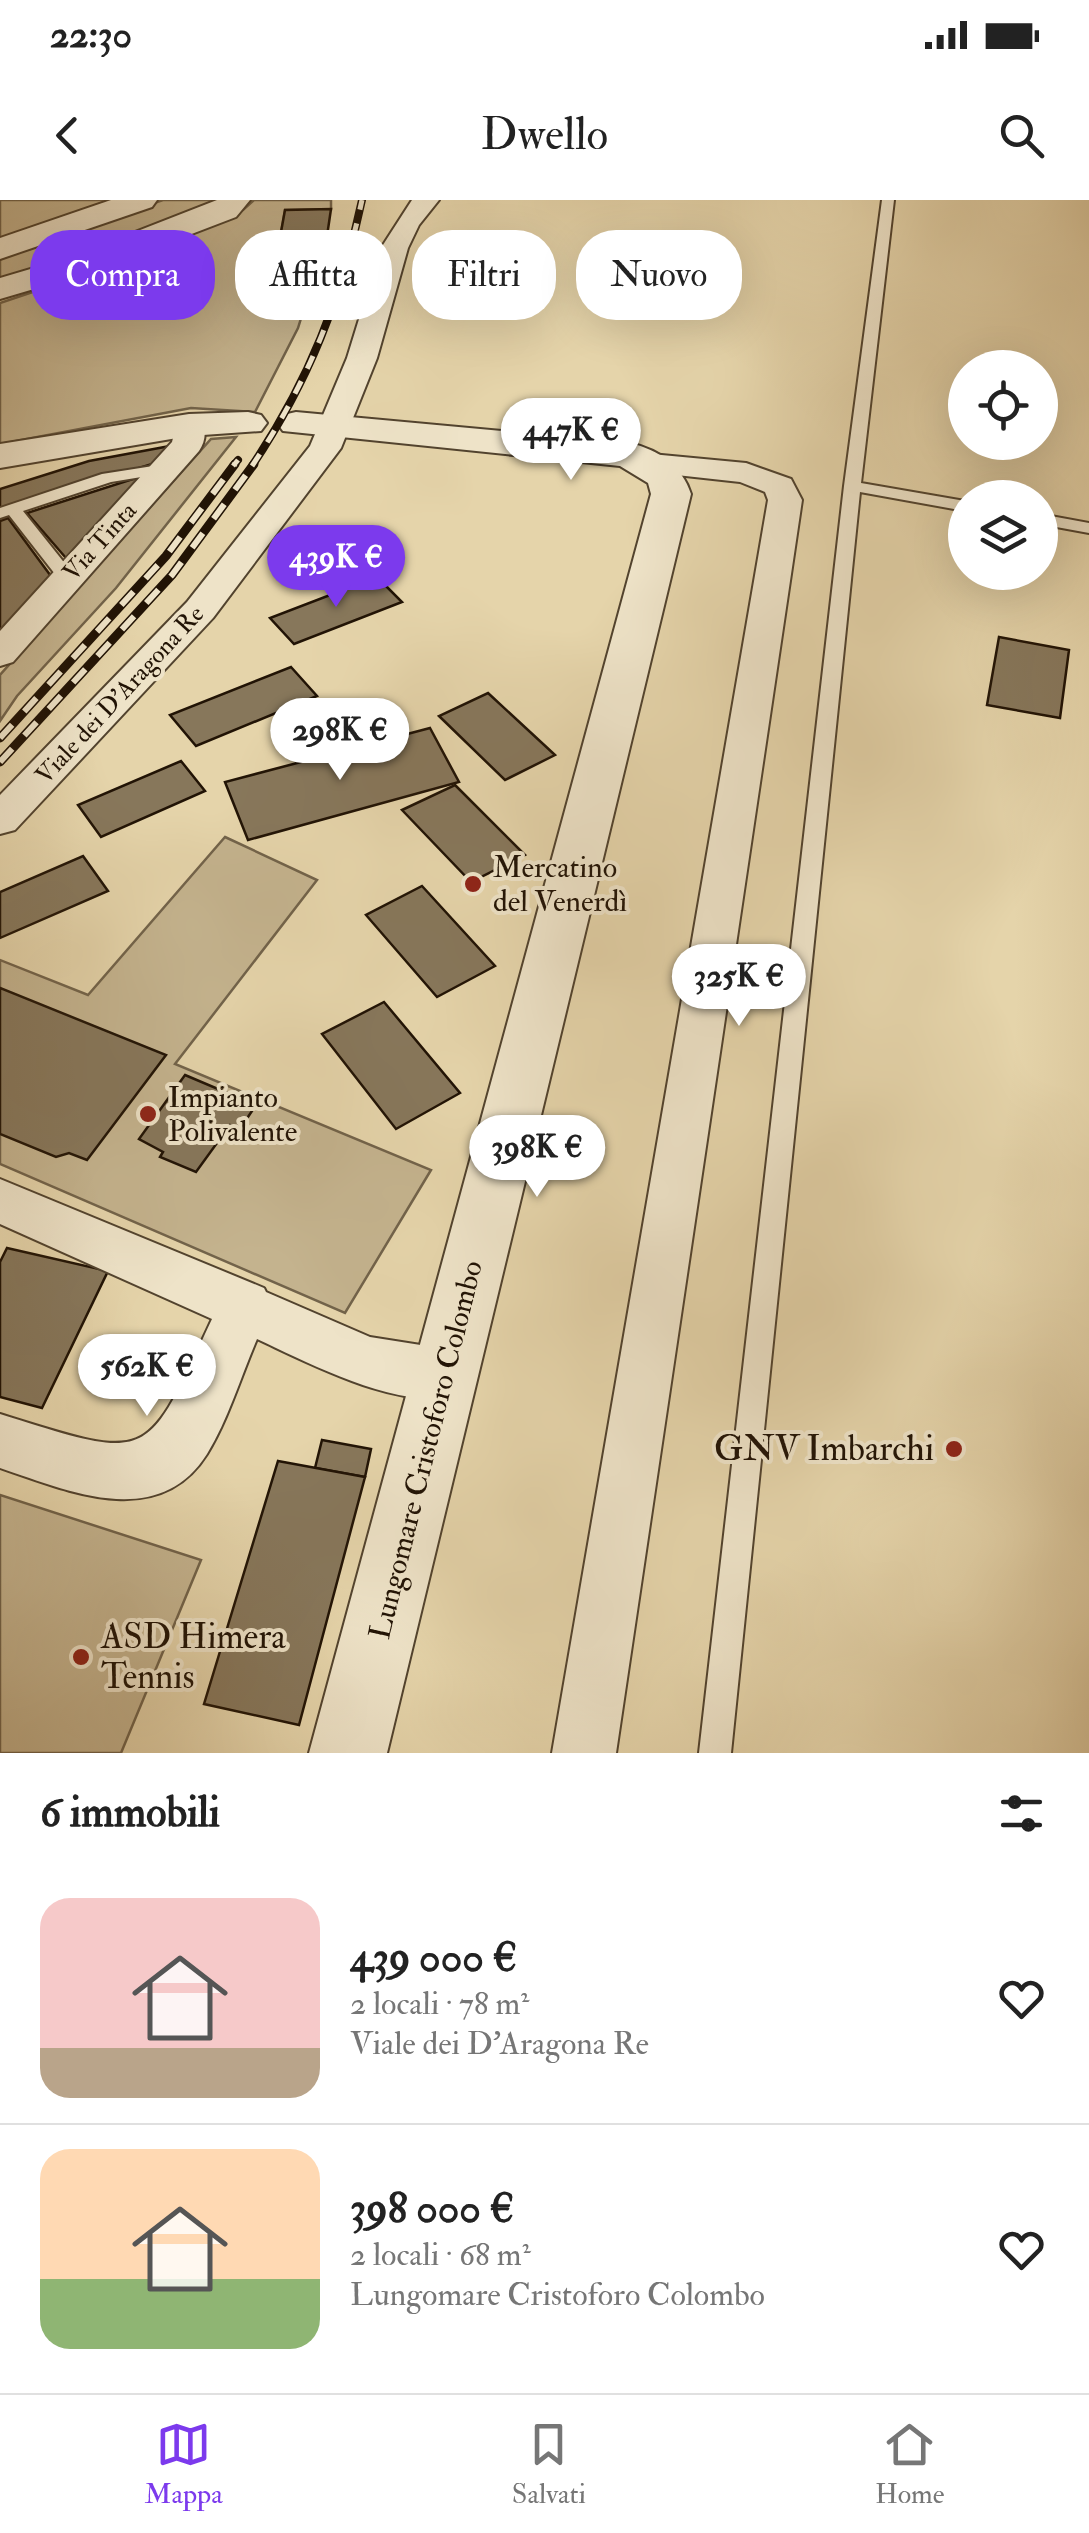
<!DOCTYPE html>
<html lang="it">
<meta charset="utf-8">
<style>
:root{--surface:#fff;--page:#f6f6f6;--text:#222;--muted:#767676;--line:#e0e0e0;--accent:#7c3aed}
body{margin:0;font-family:"IM FELL Double Pica",serif;background:var(--page);color:var(--text);height:100vh;display:flex;flex-direction:column;font-size:38px;white-space:nowrap}
*{box-sizing:border-box;margin:0}
p{font-size:32px;color:var(--muted)}
.icon{flex:none;width:55px;height:55px;fill:none;stroke:currentColor;stroke-width:2;stroke-linecap:round;stroke-linejoin:round}
.map{position:relative;height:1553px;overflow:hidden}
.sheet{display:flex;flex-direction:column;background:var(--surface);flex:1}
.sheet>*{flex:none}
.top-card{position:absolute;left:30px;top:30px;width:1030px;height:90px;display:flex;gap:20px}
.fabs{position:absolute;left:948px;top:150px;display:grid;gap:20px}
.fabs a{display:grid;place-items:center;width:110px;height:110px;border-radius:50%;background:var(--surface);box-shadow:0 10px 40px #0002;font-size:50px}
.price{position:absolute;translate:-50% -85px;padding:0 22px;border-radius:35px;background:#fff;color:#222;font-size:32px;line-height:65px;filter:drop-shadow(0 2px 5px #0008)}
.price::after{content:'';position:absolute;left:50%;top:60px;width:30px;height:22px;margin-left:-15px;background:inherit;clip-path:polygon(0 0,100% 0,50% 100%)}
.price.selected{background:var(--accent);color:#fff}
ul{padding:0;list-style:none}
li{display:flex;align-items:center;gap:30px;height:250px;padding:0 40px}
li+li{border-top:2px solid var(--line)}
li span{display:grid;place-items:center;flex:none;width:280px;height:200px;border-radius:30px;color:#555}
li>.icon{margin-inline-start:auto}
span .icon{width:120px;height:120px;fill:#fffc;stroke-width:1}
li b{font-size:42px}
h2{display:flex;justify-content:space-between;align-items:center;height:120px;padding:0 40px;font-size:42px}
.chip{padding:0 35px;border-radius:40px;background:var(--surface);box-shadow:0 10px 40px #0002;font-size:35px;line-height:90px}
.chip.selected{background:var(--accent);color:#fff}
.status{display:flex;justify-content:space-between;align-items:center;height:70px;padding:0 50px;background:var(--surface);direction:ltr}
.status svg{height:28px;fill:currentColor}
header{display:flex;justify-content:space-between;align-items:center;height:130px;padding:0 40px;background:var(--surface);font-size:45px;font-weight:600}
.menu{display:flex;justify-content:space-around;align-items:center;height:140px;border-top:2px solid var(--line);background:var(--surface);font-size:28px;color:var(--muted)}
.menu a{display:grid;justify-items:center;gap:5px}
.menu .selected{color:var(--accent)}
.map>svg:first-child{display:block}
.green{fill:#c4b38e;stroke:#72634a;stroke-width:2.5}
.building{fill:#87775b;stroke:#211305;stroke-width:2.5}
.lines{fill:none;stroke-linecap:round;stroke-linejoin:round}
.service-casing{stroke:#52432e;stroke-width:4}
.minor-casing{stroke:#52432e;stroke-width:4}
.tertiary-casing{stroke:#52432e;stroke-width:4}
.service{fill:#eee3c8;fill-rule:evenodd}
.minor{fill:#eee3c8;fill-rule:evenodd}
.tertiary{fill:#eee3c8;fill-rule:evenodd}
.rail-far1-casing{stroke:#211305;stroke-width:8}
.rail-casing{stroke:#211305;stroke-width:9}
.rail-far1{stroke:#eee3c8;stroke-width:5;stroke-dasharray:14;stroke-linecap:butt}
.rail{stroke:#eee3c8;stroke-width:6;stroke-dasharray:18;stroke-linecap:butt}
.poi-dot{fill:#8f2418;stroke:#eee3c8;stroke-width:4}
.labels{text-anchor:middle;dominant-baseline:central;stroke-width:8;stroke-linejoin:round;paint-order:stroke}
.far-street-label{font-size:25px;fill:#211305;stroke:#eee3c8}
.poi-label{font-size:30px;fill:#211305;stroke:#eee3c8;text-anchor:start}
.street-label{font-size:30px;fill:#211305;stroke:#eee3c8}
.near-poi-label{font-size:35px;fill:#211305;stroke:#eee3c8;text-anchor:end}
</style>
<div class="status"><b>22:30</b><svg viewBox="0 0 49 12"><path d="M0 12V9h3v3zM5 12V6h3v6zM10 12V3h3v9zM15 12V0h3v12zM26 1h20v11H26zM47 4h2v5h-2z"/></svg></div>
<header><svg class="icon" aria-label="back" viewBox="0 0 24 24"><path d="M15 5l-7 7 7 7"/></svg>Dwello<svg class="icon" aria-label="search" viewBox="0 0 24 24"><circle cx="10" cy="10" r="6"/><path d="M15 15l6 6"/></svg></header>
<div class="map">
<svg width="1089" height="1553" viewBox="0 0 1089 1553">
<rect width="100%" height="100%" fill="#e5d4aa"/>
<filter id="stains"><feTurbulence type="fractalNoise" baseFrequency=".002" numOctaves="4"/><feColorMatrix values="0 0 0 0 .2 0 0 0 0 .09 0 0 0 0 .02 0 0 0 .5 -.17"/></filter>
<radialGradient id="worn" r=".72"><stop offset=".6" stop-color="#630" stop-opacity="0"/><stop offset="1" stop-color="#630" stop-opacity=".3"/></radialGradient>
<g class="green">
<polygon points="0,0 122,0 128,12 163,0 218,0 75,58 0,81"/>
<polygon points="254,0 331,0 331,9 285,10 279,44 288,49 284,54 321,54 298,128 255,212 191,208 0,244 0,103 92,72 243,10"/>
<polygon points="236,237 116,388 17,496 0,521 0,475 211,239"/>
<polygon points="225,637 317,680 175,864 431,970 345,1113 0,964 0,760 88,795"/>
<polygon points="0,1295 201,1360 121,1553 0,1553"/>
</g>
<g class="building">
<polygon points="331,9 326,43 279,43 285,10"/>
<polygon points="170,246 172,258 0,310 0,289 89,261"/>
<polygon points="136,278 144,288 72,365 27,313"/>
<polygon points="8,318 56,383 0,444 0,321"/>
<polygon points="377,377 402,402 294,444 270,418"/>
<polygon points="999,437 1069,450 1060,518 987,505"/>
<polygon points="291,467 317,496 196,546 170,515"/>
<polygon points="488,493 555,555 505,580 439,516"/>
<polygon points="430,528 459,582 248,640 225,582"/>
<polygon points="181,561 205,591 101,637 78,605"/>
<polygon points="455,585 525,655 471,682 402,610"/>
<polygon points="83,656 108,691 0,738 0,692"/>
<polygon points="422,686 495,766 437,797 366,715"/>
<polygon points="0,788 166,855 87,960 69,953 56,957 0,934"/>
<polygon points="384,802 460,893 396,929 322,834"/>
<polygon points="185,875 256,905 240,929 230,925 196,972 160,957 163,952 139,939"/>
<polygon points="7,1048 108,1071 42,1208 0,1197 0,1062"/>
<polygon points="322,1240 371,1249 365,1277 315,1268"/>
<polygon points="278,1261 365,1277 299,1525 204,1504"/>
</g>
<g class="lines">
<defs>
<g id="service">
<polygon points="882,0 894,0 861,283 965,301 965,311 860,292 731,1553 699,1553 844,286"/>
<polygon points="166,264 172,266 172,272 111,282 23,311 74,375 74,383 62,383 9,315 0,318 0,308 102,274"/>
<polygon points="1040,314 1089,323 1089,333 1040,324"/>
</g>
<g id="minor">
<polygon points="412,0 439,0 419,25 408,48 377,158 341,248 213,418 15,630 0,634 0,595 187,402 310,246 347,158 381,48"/>
<path d="M189,216L200,218C207,228 206,241 199,251L13,462L0,466V431L172,242L178,218Z"/>
<polygon points="651,254 746,263 791,279 802,300 616,1553 552,1553 768,300 765,292 740,282 640,271 635,264 640,257"/>
<path d="M0,979L264,1088L266,1092L370,1137L446,1149L465,1157L474,1175L465,1193C408,1216 311,1164 257,1139C241,1176 228,1220 207,1254C158,1332 66,1290 0,1268V1214C153,1262 145,1263 212,1119L0,1024Z"/>
</g>
<g id="tertiary">
<polygon points="111,0 157,0 152,7 0,59 0,38"/>
<polygon points="217,0 250,0 236,17 95,71 0,99 0,78 71,57"/>
<polygon points="248,212 261,215 267,223 261,231 189,236 0,268 0,244 189,214"/>
<path d="M296,212L630,243C659,250 682,266 691,294L387,1553H309L651,294L648,283L620,266L283,231L277,223L283,215Z"/>
</g>
</defs>
<use href="#service" class="service-casing"/>
<use href="#minor" class="minor-casing"/>
<use href="#tertiary" class="tertiary-casing"/>
<use href="#service" class="service"/>
<use href="#minor" class="minor"/>
<use href="#tertiary" class="tertiary"/>
<defs>
<g id="rail-far1">
<polyline points="233,266 238,260"/>
<path d="M252,266C310,179 340,101 362,0"/>
</g>
<g id="rail">
<polyline points="0,538 166,356 235,264"/>
<polyline points="0,562 172,375 254,264"/>
</g>
</defs>
<use href="#rail-far1" class="rail-far1-casing"/>
<use href="#rail" class="rail-casing"/>
<use href="#rail-far1" class="rail-far1"/>
<use href="#rail" class="rail"/>
</g>
<g class="poi-dot">
<circle cx="473" cy="684" r="10"/>
<circle cx="148" cy="914" r="10"/>
<circle cx="954" cy="1249" r="10"/>
<circle cx="81" cy="1457" r="10"/>
</g>
<g class="labels">
<g class="far-street-label">
<text transform="translate(100 342) rotate(-48)">Via Tinta</text>
<text transform="translate(120 495) rotate(-47)">Viale dei D'Aragona Re</text>
</g>
<g class="poi-label">
<text x="493" y="667">Mercatino<tspan x="493" dy="34">del Venerdì</tspan></text>
<text x="168" y="897">Impianto<tspan x="168" dy="34">Polivalente</tspan></text>
</g>
<g class="street-label">
<text transform="translate(426 1250) rotate(-76)">Lungomare Cristoforo Colombo</text>
</g>
<g class="near-poi-label">
<text x="934" y="1249">GNV Imbarchi</text>
<text x="101" y="1437" text-anchor="start">ASD Himera<tspan x="101" dy="40">Tennis</tspan></text>
</g>
</g>
<rect width="100%" height="100%" filter="url(#stains)"/>
<rect width="100%" height="100%" fill="url(#worn)"/>
</svg>
<div class="fabs">
<a><svg class="icon" aria-label="locate" viewBox="0 0 24 24"><circle cx="12" cy="12" r="6"/><path d="M12 2v4M12 18v4M2 12h4M18 12h4"/></svg></a>
<a><svg class="icon" aria-label="layers" viewBox="0 0 24 24"><path d="M12 4l9 5-9 5-9-5zM3 14l9 5 9-5"/></svg></a>
</div>
<b class="price" style="left:571px;top:283px">447K €</b>
<b class="price selected" style="left:336px;top:410px">439K €</b>
<b class="price" style="left:340px;top:583px">298K €</b>
<b class="price" style="left:739px;top:829px">325K €</b>
<b class="price" style="left:537px;top:1000px">398K €</b>
<b class="price" style="left:147px;top:1219px">562K €</b>
<div class="top-card">
<a class="chip selected">Compra</a>
<a class="chip">Affitta</a>
<a class="chip">Filtri</a>
<a class="chip">Nuovo</a>
</div>
</div>
<section class="sheet">
<h2>6 immobili<svg class="icon" aria-label="filters" viewBox="0 0 24 24"><path d="M4 7h16M4 17h16"/><circle cx="9" cy="7" r="2"/><circle cx="15" cy="17" r="2"/></svg></h2>
<ul>
<li><span style="background:linear-gradient(#f6c9c9 75%,#b9a48a 0)"><svg class="icon" aria-label="home" viewBox="0 0 24 24"><path d="M3 11l9-7 9 7M6 9v11h12V9"/></svg></span><div><b>439 000 €</b><p>2 locali · 78 m²</p><p>Viale dei D'Aragona Re</p></div><svg class="icon" aria-label="heart" viewBox="0 0 24 24"><path d="M12 20l-8-8c-3-5 5-10 8-4 3-6 11-1 8 4z"/></svg></li>
<li><span style="background:linear-gradient(#ffd9b3 65%,#8fb573 0)"><svg class="icon" aria-label="home" viewBox="0 0 24 24"><path d="M3 11l9-7 9 7M6 9v11h12V9"/></svg></span><div><b>398 000 €</b><p>2 locali · 68 m²</p><p>Lungomare Cristoforo Colombo</p></div><svg class="icon" aria-label="heart" viewBox="0 0 24 24"><path d="M12 20l-8-8c-3-5 5-10 8-4 3-6 11-1 8 4z"/></svg></li>
</ul>
</section>
<nav class="menu">
<a class="selected"><svg class="icon" aria-label="map" viewBox="0 0 24 24"><path d="M3 6l6-2 6 2 6-2v14l-6 2-6-2-6 2zM9 4v14M15 6v14"/></svg>Mappa</a>
<a><svg class="icon" aria-label="saved" viewBox="0 0 24 24"><path d="M7 4h10v16l-5-4-5 4z"/></svg>Salvati</a>
<a><svg class="icon" aria-label="home" viewBox="0 0 24 24"><path d="M3 11l9-7 9 7M6 9v11h12V9"/></svg>Home</a>
</nav>
